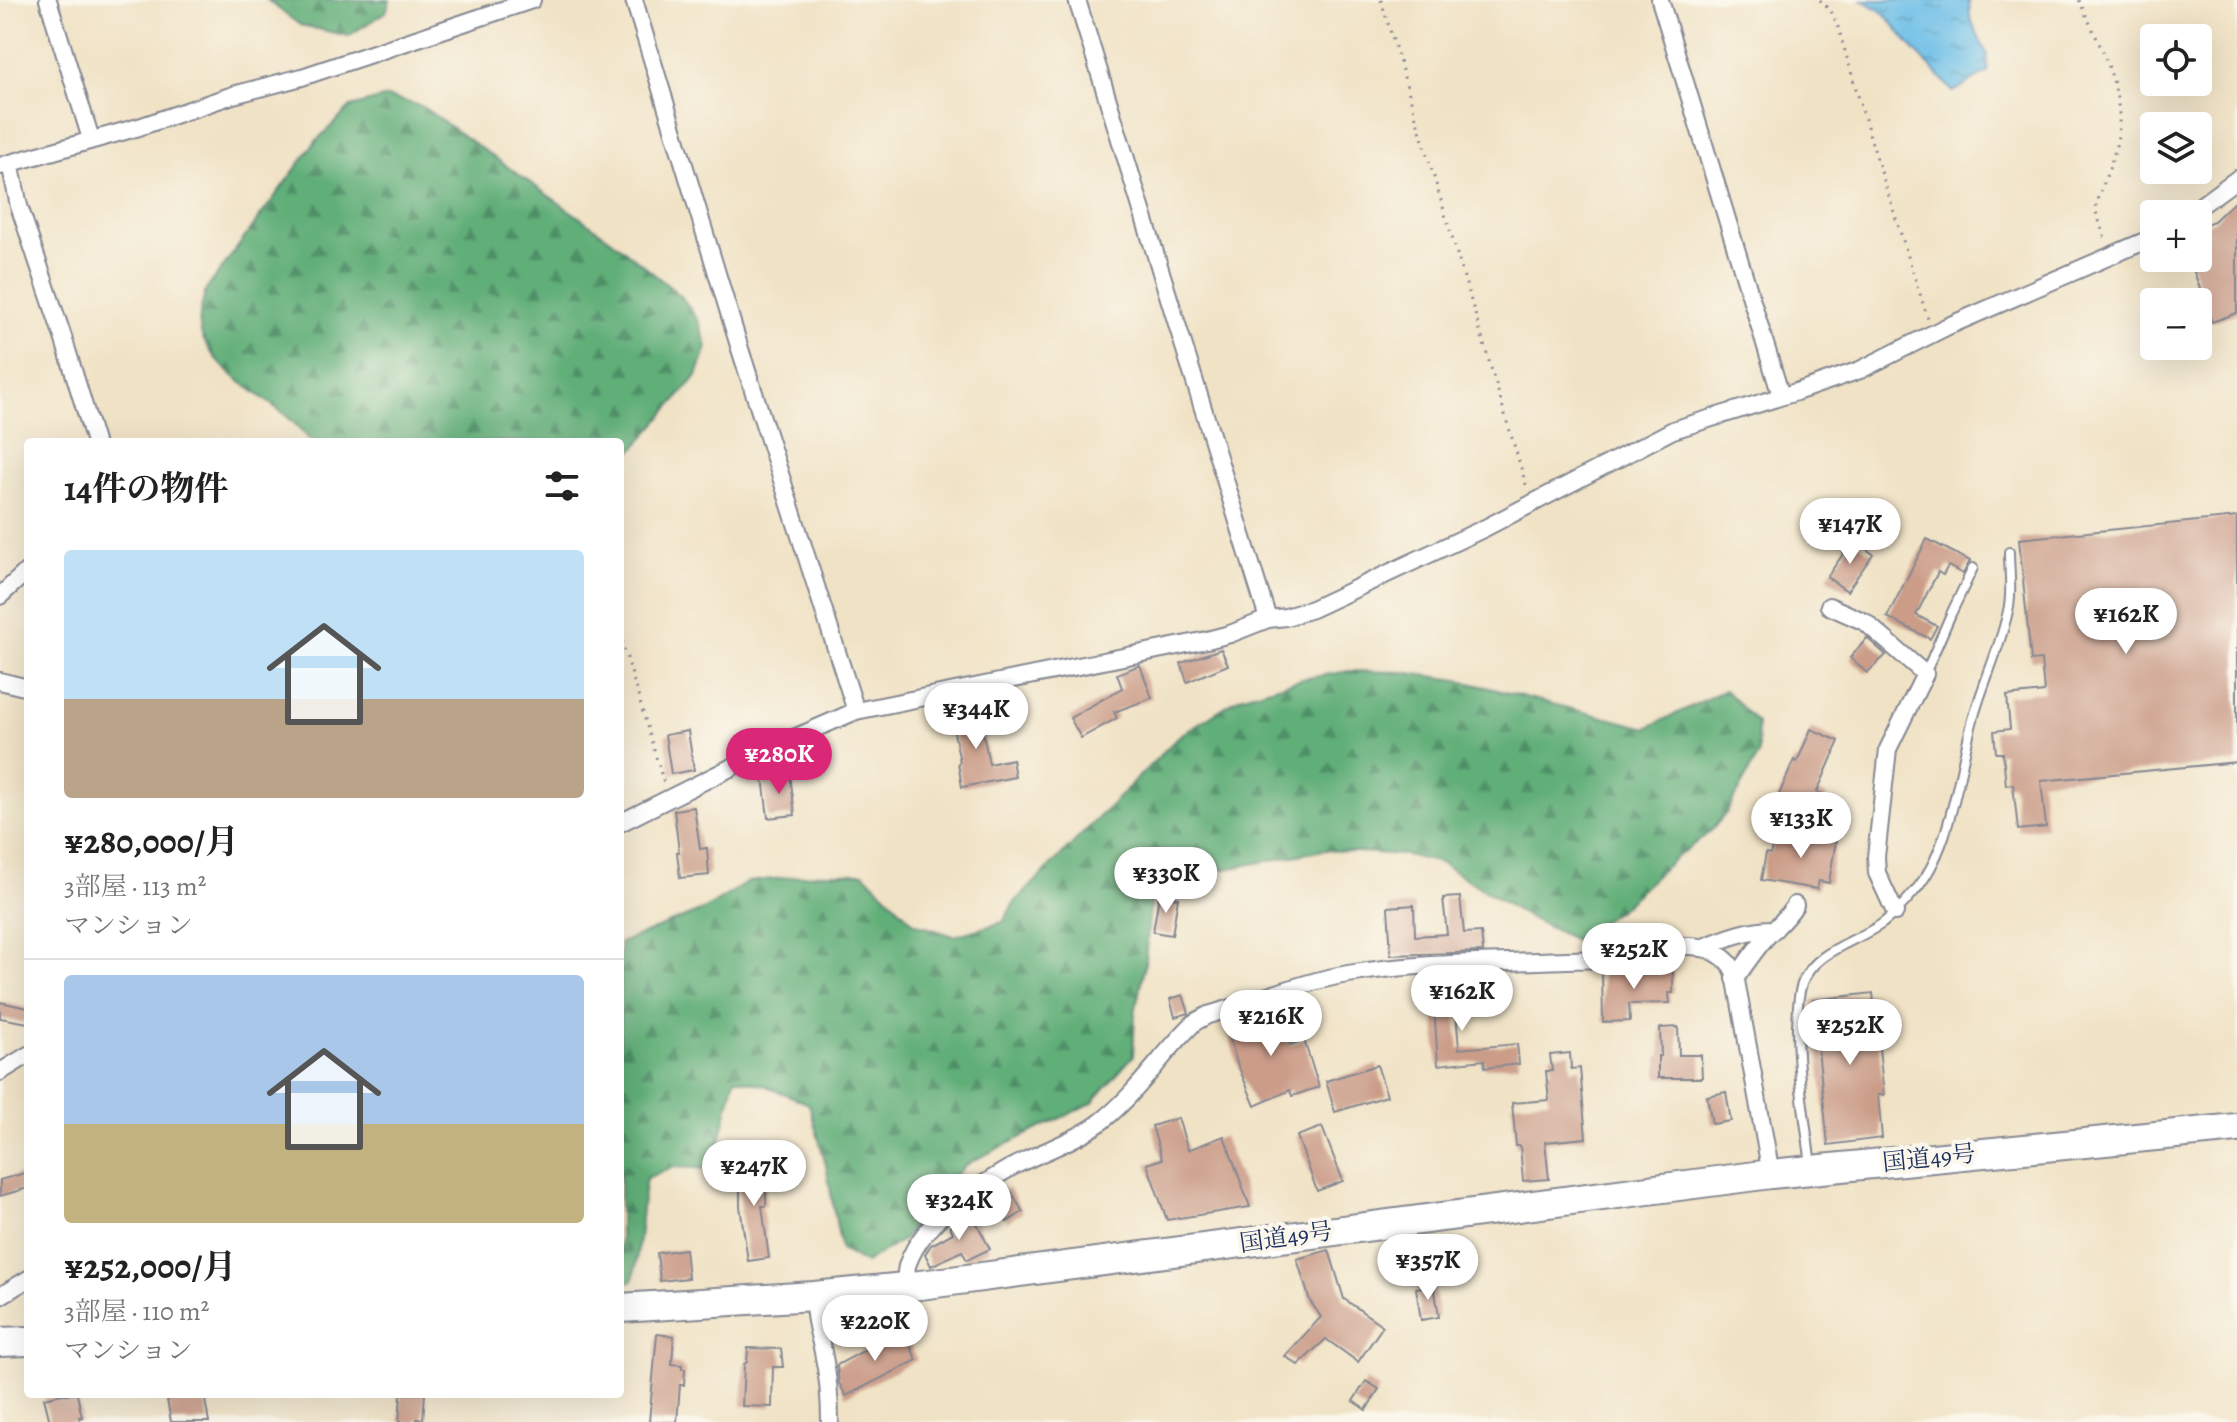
<!DOCTYPE html>
<html lang="ja">
<meta charset="utf-8">
<style>
:root{--surface:#fff;--page:#f6f6f6;--text:#222;--muted:#767676;--line:#e0e0e0;--accent:#db2777}
body{margin:0;font-family:Alegreya,"Noto Serif JP",serif;background:var(--page);color:var(--text);height:100vh;display:flex;flex-direction:column;font-size:30px;white-space:nowrap}
*{box-sizing:border-box;margin:0}
p{font-size:26px;color:var(--muted)}
.icon{flex:none;width:44px;height:44px;fill:none;stroke:currentColor;stroke-width:2;stroke-linecap:round;stroke-linejoin:round}
.map{position:relative;flex:1;overflow:hidden}
.sheet{position:absolute;left:24px;top:438px;width:600px;height:960px;display:flex;flex-direction:column;background:var(--surface);border-radius:8px;box-shadow:0 8px 32px #0002}
.sheet>*{flex:none}
.controls{position:absolute;left:2140px;top:24px;display:grid;gap:16px}
.controls a{display:grid;place-items:center;width:72px;height:72px;border-radius:8px;background:var(--surface);box-shadow:0 8px 32px #0002;font-size:40px}
.price{position:absolute;translate:-50% -68px;padding:0 18px;border-radius:28px;background:#fff;color:#222;font-size:26px;line-height:52px;filter:drop-shadow(0 2px 4px #0008)}
.price::after{content:'';position:absolute;left:50%;top:48px;width:24px;height:18px;margin-left:-12px;background:inherit;clip-path:polygon(0 0,100% 0,50% 100%)}
.price.selected{background:var(--accent);color:#fff}
ul{padding:0;list-style:none}
li{display:grid;align-content:center;gap:16px;height:424px;padding:0 40px}
li+li{border-top:2px solid var(--line)}
li span{display:grid;place-items:center;height:248px;border-radius:8px;color:#555}
li>.icon{margin-inline-start:auto}
span .icon{width:144px;height:144px;fill:#fffc;stroke-width:1}
li b{font-size:34px}
h2{display:flex;justify-content:space-between;align-items:center;height:96px;padding:0 40px;font-size:34px}
.map>svg:first-child{display:block}
.forest{fill:url(#forest-firs);stroke:#3e6e6b;stroke-width:2}
.water{fill:url(#water-ripples);stroke:#4376a2;stroke-width:2}
.building{fill:#cb9c88}
.lines{fill:none;stroke-linecap:round;stroke-linejoin:round}
.service-casing{stroke:#868892;stroke-width:12}
.minor-casing{stroke:#868892;stroke-width:20}
.trunk-casing{stroke:#868892;stroke-width:32}
.path{stroke:#868892;stroke-width:3;stroke-dasharray:2 6;stroke-linecap:butt}
.service{stroke:#fff;stroke-width:8}
.minor{stroke:#fff;stroke-width:16}
.trunk{stroke:#fff;stroke-width:28}
.labels{text-anchor:middle;dominant-baseline:central;stroke-width:8;stroke-linejoin:round;paint-order:stroke}
.street-label{font-size:24px;fill:#1b2f5e;stroke:#fbf7ec}
</style>
<div class="map">
<svg width="2237" height="1422" viewBox="0 0 2237 1422">
<defs>
<pattern id="forest-firs" width="22" height="20" patternUnits="userSpaceOnUse" patternTransform="scale(2)"><rect width="22" height="20" fill="#60ae78"/><path d="M5 1l3.5 6h-7zM16 11l3.5 6h-7z" fill="#4e8e66"/></pattern>
<pattern id="water-ripples" width="26" height="14" patternUnits="userSpaceOnUse" patternTransform="scale(2)"><rect width="26" height="14" fill="#6bbee7"/><path d="M2 4q2-2 4 0t4 0M15 11q2-2 4 0t4 0" fill="none" stroke="#579bbe"/></pattern>
</defs>
<rect width="100%" height="100%" fill="#fbf7ec"/>
<filter id="ink" filterUnits="userSpaceOnUse"><feTurbulence type="fractalNoise" baseFrequency=".0125" numOctaves="2"/><feDisplacementMap in="SourceGraphic" scale="16" xChannelSelector="R" yChannelSelector="G"/><feConvolveMatrix kernelMatrix="1 2 1 2 8 2 1 2 1" color-interpolation-filters="sRGB"/></filter>
<filter id="wash" filterUnits="userSpaceOnUse"><feTurbulence type="fractalNoise" baseFrequency=".006" numOctaves="4" result="noise"/><feDisplacementMap in="SourceGraphic" scale="32" xChannelSelector="R" yChannelSelector="G"/><feGaussianBlur stdDeviation="1.8" result="paint"/><feColorMatrix in="noise" values="0 0 0 0 0 0 0 0 0 0 0 0 0 0 0 0 0 1.4 0 .05"/><feComposite in="paint" operator="in"/></filter>
<g filter="url(#wash)">
<rect width="100%" height="100%" fill="#f0e2c5"/>
<g class="forest">
<polygon points="267,0 390,0 386,12 348,36 300,25"/>
<path d="M387,97L421,106L612,240L681,296L699,322L707,347L697,376L620,465V442H312C305,435 298,426 290,419C261,393 214,372 201,333C197,318 202,305 206,290L316,141L351,107Z"/>
<path d="M1349,671L1402,672L1458,680L1647,728L1725,690L1757,723L1758,755L1727,812L1710,832L1674,859L1620,909L1575,940L1524,915L1441,863L1405,855L1324,850L1211,872L1170,877L1151,897L1145,963L1135,1013L1133,1056L1092,1103L970,1162L939,1190L904,1239L865,1263L841,1250L826,1165L809,1104L764,1085L735,1078L713,1169L674,1167L646,1178C640,1212 640,1247 633,1281L620,1282V943L705,909L748,882L824,873H864L914,923L954,936L1003,922L1014,903L1179,736L1240,697L1302,679Z"/>
</g>
<polygon class="water" points="1862,0 1969,0 1970,18 1987,54 1988,72 1953,92 1934,70 1913,49 1884,13"/>
<g id="blocks">
<g class="building">
<polygon points="2237,199 2237,313 2212,322 2189,258 2198,258 2198,227 2214,221"/>
<polygon points="2237,517 2237,762 2041,781 2046,827 2018,830 2013,784 2006,785 2003,753 1996,753 1994,731 2010,729 2007,696 2044,692 2041,660 2031,661 2019,539"/>
<polygon points="1927,539 1970,561 1963,574 1948,566 1943,575 1938,572 1916,615 1937,626 1930,639 1887,617"/>
<polygon points="1853,540 1873,554 1847,591 1827,577"/>
<polygon points="1867,638 1886,655 1867,673 1850,658"/>
<polygon points="1221,649 1228,665 1187,682 1181,663"/>
<polygon points="1140,665 1152,698 1114,712 1117,718 1081,738 1070,718 1122,688 1117,674"/>
<polygon points="978,706 989,764 1012,759 1015,777 962,787 958,763 960,762 950,712"/>
<polygon points="1811,729 1839,741 1817,792 1827,796 1817,821 1775,804 1794,760 1797,762"/>
<polygon points="688,731 694,770 671,774 665,735"/>
<polygon points="790,774 795,815 768,818 763,777"/>
<polygon points="694,807 700,849 707,848 709,875 680,878 677,852 679,852 674,810"/>
<polygon points="1809,829 1837,834 1829,883 1819,881 1817,889 1761,880 1766,853 1770,854 1775,836 1807,844"/>
<polygon points="1159,895 1178,898 1172,935 1153,932"/>
<polygon points="1460,897 1464,933 1481,932 1483,952 1391,955 1388,907 1414,905 1415,936 1447,934 1443,898"/>
<polygon points="1673,967 1673,993 1669,993 1670,1003 1629,1004 1630,1021 1603,1022 1602,972"/>
<polygon points="1448,975 1449,987 1454,986 1459,1049 1517,1044 1519,1064 1485,1068 1484,1060 1438,1065 1432,976"/>
<polygon points="1873,993 1884,1095 1878,1095 1882,1138 1828,1145 1813,1000"/>
<polygon points="1183,995 1189,1013 1175,1017 1170,999"/>
<polygon points="0,1002 28,1008 28,1023 0,1018"/>
<polygon points="1278,1010 1290,1045 1304,1040 1319,1087 1292,1096 1290,1090 1255,1106 1237,1063 1226,1026"/>
<polygon points="1678,1027 1679,1055 1701,1055 1702,1078 1658,1078 1658,1056 1661,1056 1660,1028"/>
<polygon points="1570,1053 1571,1069 1580,1068 1586,1138 1545,1142 1549,1179 1523,1181 1520,1146 1516,1146 1512,1103 1549,1100 1546,1071 1552,1071 1550,1055"/>
<polygon points="1377,1065 1387,1096 1335,1112 1326,1081"/>
<polygon points="1726,1092 1731,1121 1712,1124 1707,1096"/>
<polygon points="1178,1118 1188,1150 1224,1136 1250,1207 1167,1220 1147,1164 1162,1159 1152,1126"/>
<polygon points="1322,1127 1343,1181 1317,1191 1297,1136"/>
<polygon points="750,1156 766,1156 766,1206 762,1206 769,1258 748,1261 740,1206 740,1169 750,1169"/>
<polygon points="28,1172 28,1188 0,1196 0,1180"/>
<polygon points="1009,1188 1023,1212 1007,1222 993,1197"/>
<polygon points="972,1214 990,1249 967,1260 962,1251 931,1266 925,1254 931,1245 953,1233 950,1226"/>
<polygon points="685,1249 688,1278 660,1281 657,1253"/>
<polygon points="1329,1250 1344,1299 1383,1326 1358,1362 1326,1339 1298,1365 1285,1356 1321,1317 1310,1301 1297,1259"/>
<polygon points="1434,1285 1439,1317 1421,1320 1416,1288"/>
<polygon points="902,1330 917,1360 846,1396 839,1383 837,1365"/>
<polygon points="657,1334 674,1336 672,1364 682,1365 682,1369 685,1369 684,1385 680,1385 677,1422 649,1422"/>
<polygon points="748,1348 781,1349 783,1367 773,1367 772,1407 742,1406 744,1364 747,1362"/>
<polygon points="1366,1381 1379,1389 1366,1410 1353,1401"/>
<polygon points="62,1394 77,1394 82,1417 79,1417 81,1422 50,1422 44,1398"/>
<polygon points="166,1394 204,1394 209,1422 171,1422"/>
<polygon points="401,1394 425,1394 423,1420 417,1419 417,1422 399,1422"/>
</g>
</g>
</g>
<g filter="url(#ink)">
<use href="#blocks" fill-opacity="0" stroke="#868892" stroke-width="2"/>
<g class="lines">
<defs>
<g id="service">
<polyline points="1925,674 1951,614 1973,568"/>
<path d="M1811,1165C1805,1119 1797,1073 1797,1026C1798,1012 1797,997 1802,984C1814,950 1857,942 1883,923C1894,914 1904,904 1913,893C1952,851 1958,770 1974,716C1984,680 2002,644 2009,606C2012,589 2009,569 2009,552"/>
</g>
<g id="minor">
<polyline points="48,0 91,139"/>
<polyline points="634,0 740,349 856,711"/>
<polyline points="1077,0 1268,619"/>
<polyline points="1660,0 1781,396"/>
<polyline points="10,163 19,206 63,337 95,442"/>
<polyline points="0,166 139,127 233,95 302,77 532,0"/>
<polyline points="2189,214 2237,179"/>
<polyline points="0,596 28,570"/>
<polyline points="1829,606 1865,622 1925,674 1888,749 1876,857 1877,873 1895,912"/>
<polyline points="0,681 24,687 28,686"/>
<polyline points="620,823 764,751 856,711 1207,640 1230,634 1268,619 1286,617 1312,609 1485,528 1673,430 1796,392 1860,370 1946,327 2154,237"/>
<path d="M1701,948C1726,938 1748,929 1775,929"/>
<path d="M1735,979C1744,966 1753,953 1763,941C1774,928 1786,920 1795,905"/>
<polyline points="0,1072 28,1055"/>
<path d="M905,1287C906,1279 905,1270 908,1263C924,1220 972,1190 1010,1168C1038,1153 1071,1143 1098,1124C1136,1096 1161,1054 1195,1022L1208,1015C1255,1002 1301,982 1348,974C1420,962 1494,963 1566,960C1586,959 1607,960 1627,958C1650,956 1675,942 1699,947C1715,951 1731,958 1735,975L1771,1174"/>
<polyline points="0,1296 28,1279"/>
<path d="M814,1296C813,1316 819,1333 823,1352C828,1375 830,1399 830,1422"/>
</g>
<g id="trunk">
<polyline points="620,1308 814,1296 905,1287 1771,1174 2237,1128"/>
<polyline points="0,1342 28,1341"/>
</g>
</defs>
<use href="#service" class="service-casing"/>
<use href="#minor" class="minor-casing"/>
<use href="#trunk" class="trunk-casing"/>
<g class="path">
<polyline points="1381,0 1527,488"/>
<polyline points="1820,0 1832,13 1838,27 1871,140 1928,319"/>
<path d="M2079,0C2096,38 2121,81 2119,125C2118,151 2105,178 2096,203V212L2106,241"/>
<polyline points="620,634 664,784"/>
</g>
<use href="#service" class="service"/>
<use href="#minor" class="minor"/>
<use href="#trunk" class="trunk"/>
</g>
</g>
<g class="labels">
<g class="street-label">
<text transform="translate(1929 1158) rotate(-6)">国道49号</text>
<text transform="translate(1286 1237) rotate(-8)">国道49号</text>
</g>
</g>
</svg>
<div class="controls">
<a><svg class="icon" aria-label="locate" viewBox="0 0 24 24"><circle cx="12" cy="12" r="6"/><path d="M12 2v4M12 18v4M2 12h4M18 12h4"/></svg></a>
<a><svg class="icon" aria-label="layers" viewBox="0 0 24 24"><path d="M12 4l9 5-9 5-9-5zM3 14l9 5 9-5"/></svg></a>
<a>+</a>
<a>−</a>
</div>
<b class="price" style="left:1850px;top:566px">¥147K</b>
<b class="price" style="left:2126px;top:656px">¥162K</b>
<b class="price" style="left:976px;top:751px">¥344K</b>
<b class="price selected" style="left:779px;top:796px">¥280K</b>
<b class="price" style="left:1801px;top:860px">¥133K</b>
<b class="price" style="left:1166px;top:915px">¥330K</b>
<b class="price" style="left:1634px;top:991px">¥252K</b>
<b class="price" style="left:1462px;top:1033px">¥162K</b>
<b class="price" style="left:1271px;top:1058px">¥216K</b>
<b class="price" style="left:1850px;top:1067px">¥252K</b>
<b class="price" style="left:754px;top:1208px">¥247K</b>
<b class="price" style="left:959px;top:1242px">¥324K</b>
<b class="price" style="left:1428px;top:1302px">¥357K</b>
<b class="price" style="left:875px;top:1363px">¥220K</b>
<section class="sheet">
<h2>14件の物件<svg class="icon" aria-label="filters" viewBox="0 0 24 24"><path d="M4 7h16M4 17h16"/><circle cx="9" cy="7" r="2"/><circle cx="15" cy="17" r="2"/></svg></h2>
<ul>
<li><span style="background:linear-gradient(#bfe0f5 60%,#b9a48a 0)"><svg class="icon" aria-label="home" viewBox="0 0 24 24"><path d="M3 11l9-7 9 7M6 9v11h12V9"/></svg></span><div><b>¥280,000/月</b><p>3部屋 · 113 m²</p><p>マンション</p></div></li>
<li><span style="background:linear-gradient(#a9c7e8 60%,#c2b280 0)"><svg class="icon" aria-label="home" viewBox="0 0 24 24"><path d="M3 11l9-7 9 7M6 9v11h12V9"/></svg></span><div><b>¥252,000/月</b><p>3部屋 · 110 m²</p><p>マンション</p></div></li>
</ul>
</section>
</div>
